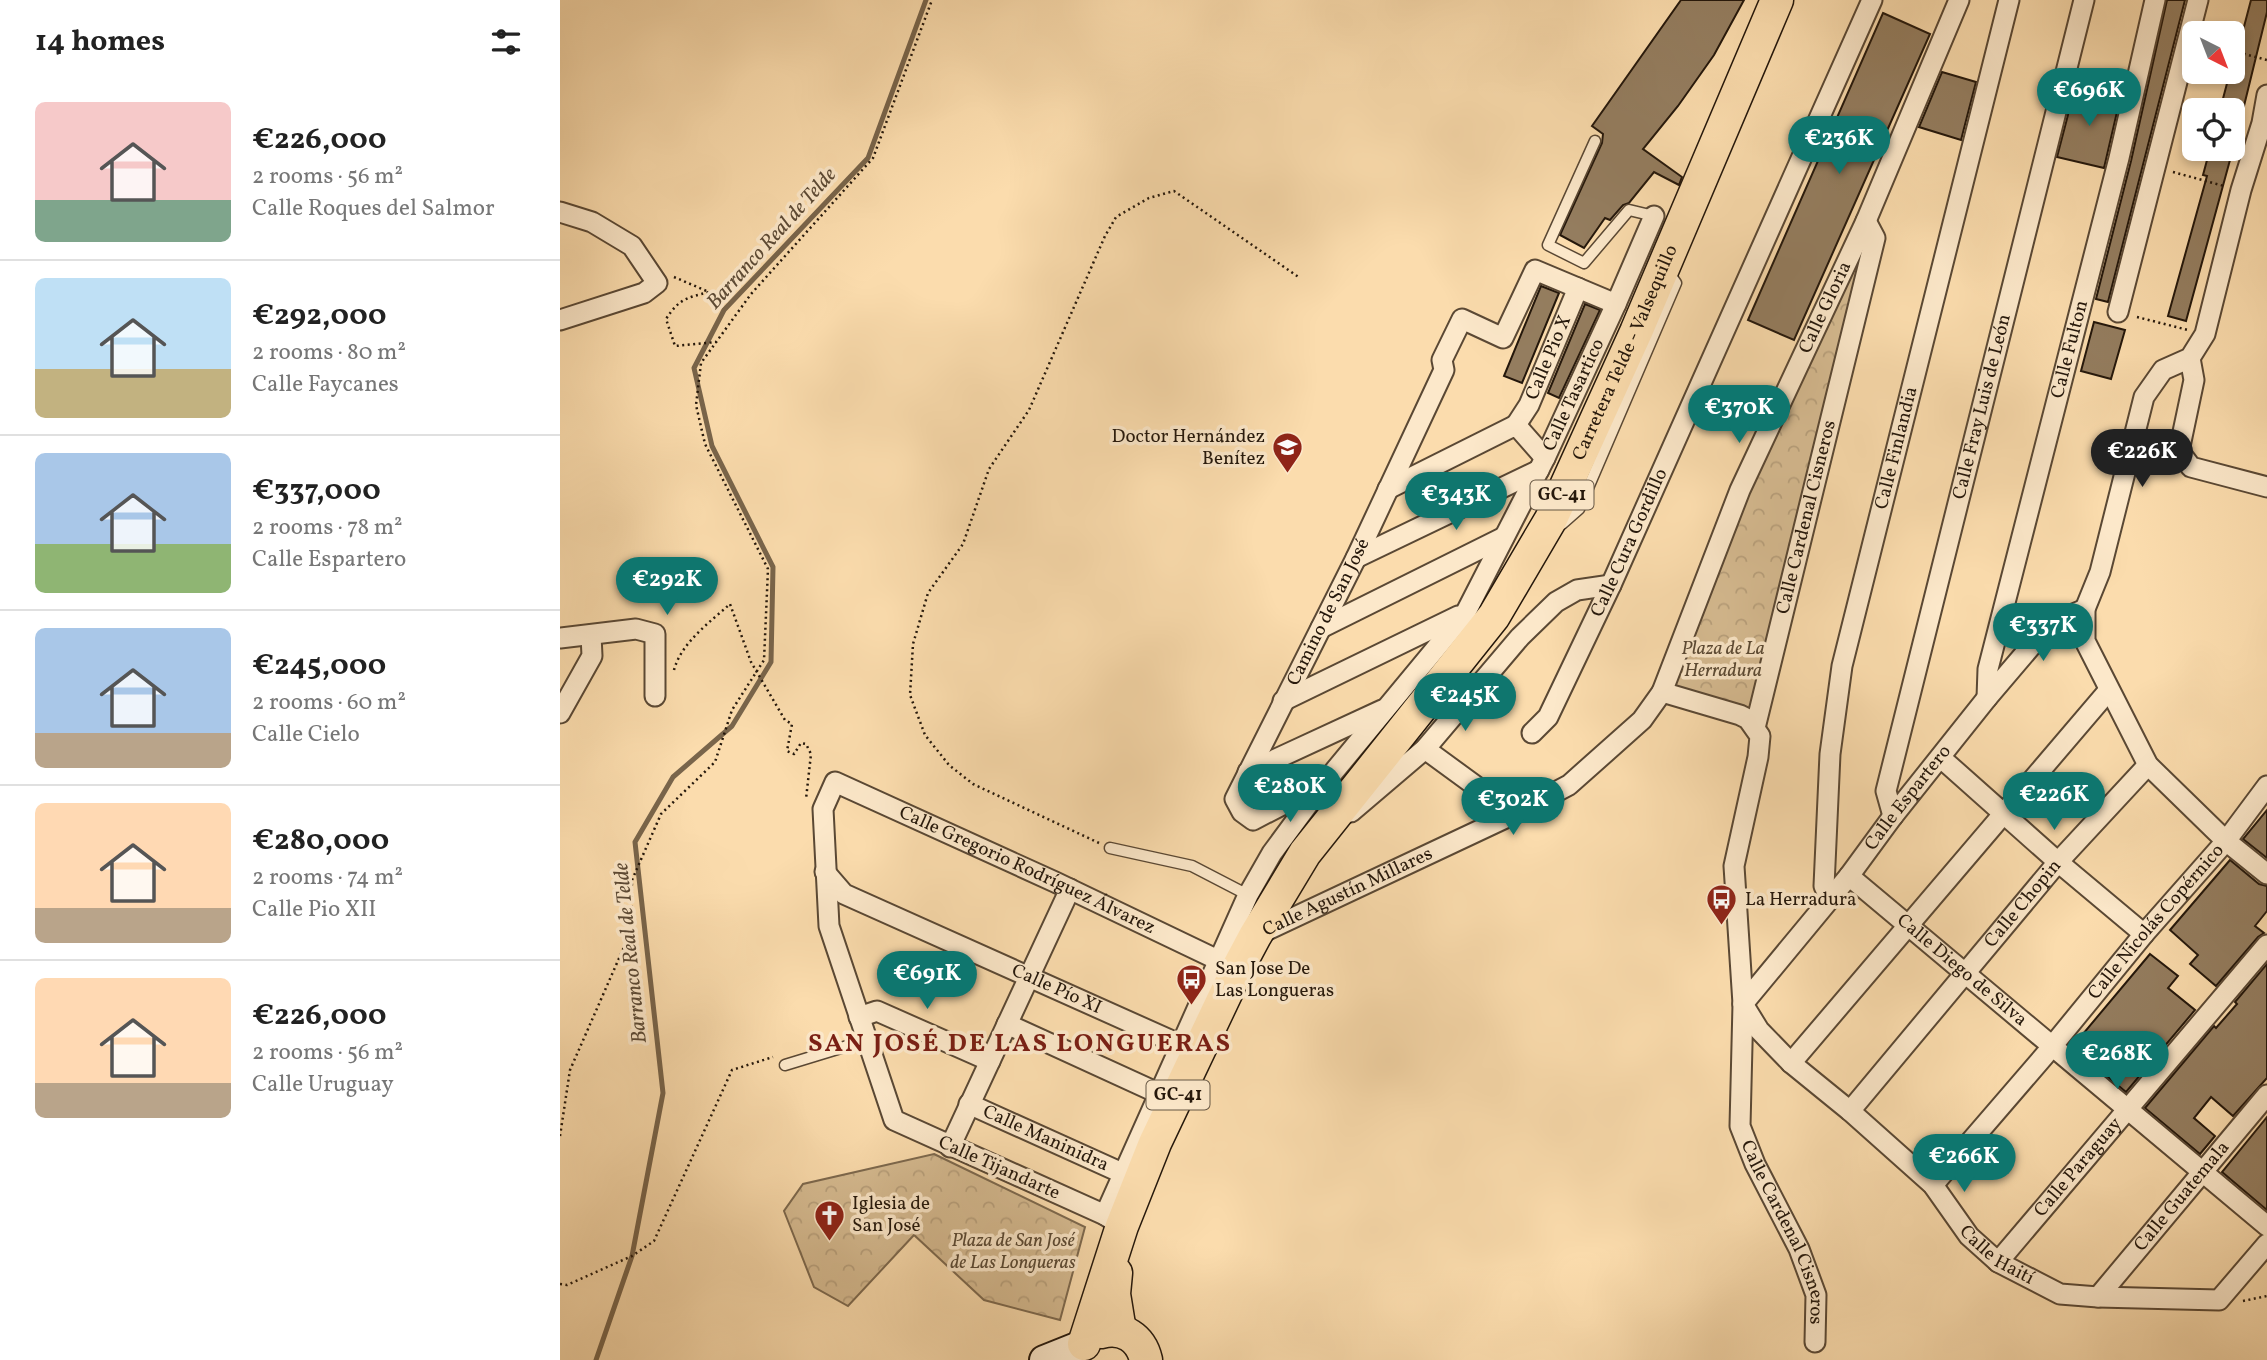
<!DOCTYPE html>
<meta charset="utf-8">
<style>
:root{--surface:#fff;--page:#f6f6f6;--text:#222;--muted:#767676;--line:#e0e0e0;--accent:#0f766e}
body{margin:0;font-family:Vollkorn,serif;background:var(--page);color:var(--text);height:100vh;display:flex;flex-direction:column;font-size:26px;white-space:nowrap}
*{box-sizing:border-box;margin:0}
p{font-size:23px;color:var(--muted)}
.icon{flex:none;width:38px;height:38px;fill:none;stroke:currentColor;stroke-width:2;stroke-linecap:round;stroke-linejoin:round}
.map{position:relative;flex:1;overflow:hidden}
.side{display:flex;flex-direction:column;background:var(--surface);width:560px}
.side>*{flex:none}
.needle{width:46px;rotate:138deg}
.buttons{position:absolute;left:1622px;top:21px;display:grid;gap:14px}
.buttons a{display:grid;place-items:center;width:63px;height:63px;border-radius:10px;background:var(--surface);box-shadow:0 4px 10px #0003;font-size:35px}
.price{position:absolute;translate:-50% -60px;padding:0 16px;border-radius:24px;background:var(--accent);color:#fff;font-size:23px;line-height:46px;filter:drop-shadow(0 2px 4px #0008)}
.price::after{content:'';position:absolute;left:50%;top:42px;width:21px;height:16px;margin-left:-10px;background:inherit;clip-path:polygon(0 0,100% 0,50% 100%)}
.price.active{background:#222;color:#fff}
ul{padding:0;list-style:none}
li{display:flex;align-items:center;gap:21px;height:175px;padding:0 35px}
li+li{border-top:2px solid var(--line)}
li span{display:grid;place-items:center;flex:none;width:196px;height:140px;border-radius:10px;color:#555}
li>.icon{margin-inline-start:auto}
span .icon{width:84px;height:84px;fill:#fffc;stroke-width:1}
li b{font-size:30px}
h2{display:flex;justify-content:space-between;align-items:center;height:84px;padding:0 35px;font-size:30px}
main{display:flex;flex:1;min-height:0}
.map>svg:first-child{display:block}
.park{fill:url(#park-crowns);stroke:#7d694e;stroke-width:2}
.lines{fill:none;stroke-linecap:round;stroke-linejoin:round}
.stream{stroke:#79654b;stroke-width:5}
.building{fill:#947d5f;stroke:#24170b;stroke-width:2}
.lane-casing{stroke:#5a4834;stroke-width:13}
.street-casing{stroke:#5a4834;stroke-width:23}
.secondary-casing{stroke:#24170b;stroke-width:32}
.primary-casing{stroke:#24170b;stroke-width:35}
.path{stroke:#24170b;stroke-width:2.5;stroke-dasharray:2 3.5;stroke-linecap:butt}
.lane{stroke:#fce8ca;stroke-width:10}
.street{stroke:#fce8ca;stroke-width:19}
.secondary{stroke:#fce8ca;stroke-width:28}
.primary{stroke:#fbdcad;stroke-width:32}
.labels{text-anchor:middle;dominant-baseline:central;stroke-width:7;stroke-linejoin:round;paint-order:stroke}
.shield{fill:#fce8ca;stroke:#655644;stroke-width:2}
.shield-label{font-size:18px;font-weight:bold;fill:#24170b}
.street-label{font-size:19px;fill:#24170b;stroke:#fce8ca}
.poi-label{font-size:19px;fill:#24170b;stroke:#fce8ca;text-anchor:start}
.park-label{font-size:19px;font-style:italic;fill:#594833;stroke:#fce8ca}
.water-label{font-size:21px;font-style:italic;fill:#5d4b36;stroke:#fce8ca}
.district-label{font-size:26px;font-weight:bold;letter-spacing:2px;fill:#7a1f14;stroke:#fce8ca}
</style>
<main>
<section class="side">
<h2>14 homes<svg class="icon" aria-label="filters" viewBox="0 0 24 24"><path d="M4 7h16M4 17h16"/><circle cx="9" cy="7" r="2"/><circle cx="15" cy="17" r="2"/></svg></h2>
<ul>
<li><span style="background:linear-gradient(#f6c9c9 70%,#7fa58c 0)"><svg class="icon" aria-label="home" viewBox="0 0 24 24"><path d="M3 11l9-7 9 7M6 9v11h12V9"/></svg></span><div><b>€226,000</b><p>2 rooms · 56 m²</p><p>Calle Roques del Salmor</p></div></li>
<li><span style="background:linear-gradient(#bfe0f5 65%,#c2b280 0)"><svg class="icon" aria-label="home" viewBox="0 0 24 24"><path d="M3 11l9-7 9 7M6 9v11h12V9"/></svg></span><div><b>€292,000</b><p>2 rooms · 80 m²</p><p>Calle Faycanes</p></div></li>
<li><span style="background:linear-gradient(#a9c7e8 65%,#8fb573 0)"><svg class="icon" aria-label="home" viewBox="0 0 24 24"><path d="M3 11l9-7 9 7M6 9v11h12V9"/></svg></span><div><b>€337,000</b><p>2 rooms · 78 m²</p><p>Calle Espartero</p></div></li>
<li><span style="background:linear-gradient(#a9c7e8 75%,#b9a48a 0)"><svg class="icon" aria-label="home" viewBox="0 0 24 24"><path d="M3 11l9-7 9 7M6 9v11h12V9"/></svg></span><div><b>€245,000</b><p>2 rooms · 60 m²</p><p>Calle Cielo</p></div></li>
<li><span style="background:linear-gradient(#ffd9b3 75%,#b9a48a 0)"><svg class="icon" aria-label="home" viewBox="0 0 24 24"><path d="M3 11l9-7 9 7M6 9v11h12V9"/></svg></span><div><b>€280,000</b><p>2 rooms · 74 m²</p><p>Calle Pio XII</p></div></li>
<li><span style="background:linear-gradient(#ffd9b3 75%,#b9a48a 0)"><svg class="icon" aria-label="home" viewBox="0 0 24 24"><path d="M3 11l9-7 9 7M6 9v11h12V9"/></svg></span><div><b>€226,000</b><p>2 rooms · 56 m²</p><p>Calle Uruguay</p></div></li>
</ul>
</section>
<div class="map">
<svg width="1707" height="1360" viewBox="0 0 1707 1360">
<defs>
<pattern id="park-crowns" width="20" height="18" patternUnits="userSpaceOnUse" patternTransform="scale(1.75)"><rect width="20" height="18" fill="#d6bb91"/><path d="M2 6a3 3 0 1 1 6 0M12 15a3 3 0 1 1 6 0" fill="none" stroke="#b8a07c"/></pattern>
</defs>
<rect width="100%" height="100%" fill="#fbdcad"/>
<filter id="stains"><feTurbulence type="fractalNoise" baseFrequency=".00286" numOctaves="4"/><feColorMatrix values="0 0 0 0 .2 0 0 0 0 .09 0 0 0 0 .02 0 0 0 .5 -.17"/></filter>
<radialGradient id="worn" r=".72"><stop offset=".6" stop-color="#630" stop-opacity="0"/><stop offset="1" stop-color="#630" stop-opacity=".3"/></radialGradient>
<g class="park">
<polygon points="1305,233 1311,240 1192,716 1108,689 1183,493"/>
<polygon points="374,1154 525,1227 500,1320 424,1300 354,1235 288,1306 254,1287 224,1211 243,1184"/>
</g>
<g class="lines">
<polyline class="stream" points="36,1360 72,1256 103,1093 75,842 113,777 172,726 211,662 213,567 152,446 134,368 164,310 308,158 366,0"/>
</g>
<g class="building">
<polygon points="1121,0 1184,0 1154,55 1118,106 1083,149 1122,177 1119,185 1094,172 1069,203 1063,205 1050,220 1045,218 1024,248 1000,235 1042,143 1043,134 1032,126"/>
<polygon points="1607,0 1625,0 1548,302 1536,299 1571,161"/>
<polygon points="1691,0 1707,0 1707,12 1683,110 1660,110 1670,72 1673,72 1673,61 1675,61"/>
<polygon points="1323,13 1370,34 1234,340 1188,320"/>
<polygon points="1382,72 1416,82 1401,140 1359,127"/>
<polygon points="1515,88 1560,99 1544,168 1497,157"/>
<polygon points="1650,149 1673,149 1626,321 1608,316 1647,176 1643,175"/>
<polygon points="981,286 999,293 962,383 944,376"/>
<polygon points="1025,304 1040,310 999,398 988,393"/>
<polygon points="1534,322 1565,330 1551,379 1521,371"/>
<polygon points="1707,810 1707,858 1683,839"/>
<polygon points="1670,860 1699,884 1707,886 1707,911 1695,926 1704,933 1698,937 1656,986 1630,964 1638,955 1610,930"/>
<polygon points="1590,954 1618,976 1608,988 1635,1010 1566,1092 1512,1047"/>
<polygon points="1707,964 1707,1078 1673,1116 1651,1097 1634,1118 1655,1136 1640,1154 1585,1108 1654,1026 1656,1028 1677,1004 1675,1002"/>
<polygon points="1707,1117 1707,1210 1662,1172"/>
</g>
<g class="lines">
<defs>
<g id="lane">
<polyline points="1035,141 988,245 1024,263 1069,210 1094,216"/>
<polyline points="998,522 1002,524 1019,509 1116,283 1109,273"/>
<polyline points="550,848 632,866 688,895"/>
<polyline points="225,1065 307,1040"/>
</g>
<g id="street">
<polyline points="1707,95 1702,123 1681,190 1645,334 1630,358 1603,370 1584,397 1540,572 1525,609 1525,641 1588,765 1666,841 1707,874"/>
<polyline points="0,212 32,222 72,246 97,283 84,293 0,320"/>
<polyline points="1558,312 1638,0"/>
<polyline points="1630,358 1634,380 1619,451 1631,467 1707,487"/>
<path id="s1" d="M956,425L969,405L1018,288"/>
<polyline points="828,489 956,425 985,458"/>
<polyline points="796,558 979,470"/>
<polyline points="761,628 944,537"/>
<polyline points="0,638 76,629 95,634 95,696"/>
<path id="s2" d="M1102,692L1180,490L1306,221L1399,0"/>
<path id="s3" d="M1427,698L1428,669L1559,158L1595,0"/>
<polyline points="723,701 898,616"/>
<polyline points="0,713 32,656 31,635"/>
<path id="s4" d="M1195,728L1315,238L1306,221"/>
<path id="s5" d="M972,733L988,717L1051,585L1312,0"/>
<polyline points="865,749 954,814"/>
<polyline points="1381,758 1498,862 1584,934"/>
<polyline points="688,772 822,710"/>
<path id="s6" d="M757,792L745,793L693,820L682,812L675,799L796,558L884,370L882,360L902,319L943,338L975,270L1056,304"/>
<polyline points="791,812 865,749 960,637 996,602 1017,590 1051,585"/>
<path id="s7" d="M1333,816L1326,791L1524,0"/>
<path id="s8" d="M265,872L284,894L621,1045"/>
<path id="s9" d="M1289,876L1707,1226"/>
<path id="s10" d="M1270,899L1264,886L1270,754L1282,666L1449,0"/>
<path id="s11" d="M699,934L954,814L1009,785L1082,720L1102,692L1180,715L1188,719L1200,736L1198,757L1174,866L1183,1004L1180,1126L1195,1164L1239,1249L1256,1295L1255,1342"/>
<path id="s12" d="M1183,1004L1199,1030L1231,1063L1290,1111L1373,1185L1409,1236L1438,1262L1500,1294L1538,1297L1659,1300L1707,1244"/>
<path id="s13" d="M1183,1004L1289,876L1333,816L1427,698L1490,624L1525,609"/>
<polyline points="299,1017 317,1011 430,1061"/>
<polyline points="447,1024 600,1094"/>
<polyline points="1231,1063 1549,690"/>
<path id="s14" d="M409,1104L562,1173"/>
<path id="s15" d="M1290,1111L1498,862L1588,765"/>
<polyline points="390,1147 510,889"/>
<path id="s16" d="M1373,1185L1485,1055L1584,934L1666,841L1707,786"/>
<path id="s17" d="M545,1215L334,1120L269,926L263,809L275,782L495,882L660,961L670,963"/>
<path id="s18" d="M562,1226L545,1215L688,895L712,853L757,792L906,612L985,458L1056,304L1094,216"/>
<path id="s19" d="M1438,1262L1707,945"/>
<path id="s20" d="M1538,1297L1707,1095"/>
</g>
<polyline id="secondary" points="484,1360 524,1344"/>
<g id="primary">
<polyline points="556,1273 554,1294 560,1331"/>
<path d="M541,1332C563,1326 581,1338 586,1360"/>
<path id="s21" d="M524,1344L562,1226L595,1143L679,966L695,936L745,853L934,616L991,519L1076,332L1217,0"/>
</g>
</defs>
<use href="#lane" class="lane-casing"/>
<use href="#street" class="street-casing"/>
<use href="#secondary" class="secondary-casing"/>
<use href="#primary" class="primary-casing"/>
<g class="path">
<polyline points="1673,51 1707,60"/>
<polyline points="1613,172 1664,186"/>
<path d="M114,277L149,292C126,298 119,299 106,319L115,346L156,342"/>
<polyline points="1577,317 1628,330"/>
<path d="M114,670C121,643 150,622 170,604L191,662L225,720L232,724L227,751L234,754L241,743L246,744L251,754L246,799"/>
<polyline points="539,843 413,784 389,765 365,735 350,695 353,644 368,593 403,544 429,469 469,410 545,236 556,217 589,198 614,191 740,278"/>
<polyline points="0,1136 10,1070 71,931 72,880 101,814 155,762 172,710 204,660 208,569 145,444 136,405 141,363 191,294 313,158 372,0"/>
<polyline points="0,1284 7,1285 72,1256 94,1241 172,1070 213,1057"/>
<polyline points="1683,1301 1707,1296"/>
</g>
<use href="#lane" class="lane"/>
<use href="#street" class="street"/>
<use href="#secondary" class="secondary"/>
<use href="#primary" class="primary"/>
</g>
<defs>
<symbol id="school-pin" viewBox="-11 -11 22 30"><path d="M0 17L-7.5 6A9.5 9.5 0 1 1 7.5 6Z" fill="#8f2418" stroke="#fce8ca"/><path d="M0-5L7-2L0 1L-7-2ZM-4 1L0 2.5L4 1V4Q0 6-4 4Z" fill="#fff"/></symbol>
<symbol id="bus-pin" viewBox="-11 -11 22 30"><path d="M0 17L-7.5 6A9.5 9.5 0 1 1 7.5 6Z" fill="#8f2418" stroke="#fce8ca"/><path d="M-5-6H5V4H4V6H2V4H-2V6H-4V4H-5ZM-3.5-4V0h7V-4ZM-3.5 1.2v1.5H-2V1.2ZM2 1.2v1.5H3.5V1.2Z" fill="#fff"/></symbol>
<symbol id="church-pin" viewBox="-11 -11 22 30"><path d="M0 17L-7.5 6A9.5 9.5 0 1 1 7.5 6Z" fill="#8f2418" stroke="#fce8ca"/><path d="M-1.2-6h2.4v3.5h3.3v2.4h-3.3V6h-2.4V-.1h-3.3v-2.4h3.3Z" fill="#fff"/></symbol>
</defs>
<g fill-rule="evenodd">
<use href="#school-pin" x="710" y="430" width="35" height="47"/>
<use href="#bus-pin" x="1144" y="882" width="35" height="47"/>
<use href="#bus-pin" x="614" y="962" width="35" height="47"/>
<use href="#church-pin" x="252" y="1198" width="35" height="47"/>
</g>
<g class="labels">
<g class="shield">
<rect x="970.5" y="480.5" width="63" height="29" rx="5"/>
<rect x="586.5" y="1080.5" width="63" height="29" rx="5"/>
</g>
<g class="shield-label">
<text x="1002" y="495">GC-41</text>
<text x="618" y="1095">GC-41</text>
</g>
<g class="street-label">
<text stroke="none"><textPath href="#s2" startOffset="418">Calle Gloria</textPath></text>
<text stroke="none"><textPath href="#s3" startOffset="359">Calle Fulton</textPath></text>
<text stroke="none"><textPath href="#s21" startOffset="1138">Carretera Telde - Valsequillo</textPath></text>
<text stroke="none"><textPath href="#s1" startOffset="75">Calle Pio X</textPath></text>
<text stroke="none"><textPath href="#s18" startOffset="971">Calle Tasartico</textPath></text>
<text stroke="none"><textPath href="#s7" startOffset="422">Calle Fray Luis de León</textPath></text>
<text stroke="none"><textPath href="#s10" startOffset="460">Calle Finlandia</textPath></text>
<text stroke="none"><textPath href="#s4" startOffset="217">Calle Cardenal Cisneros</textPath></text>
<text stroke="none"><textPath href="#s5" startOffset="215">Calle Cura Gordillo</textPath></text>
<text stroke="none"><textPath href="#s6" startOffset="308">Camino de San José</textPath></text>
<text stroke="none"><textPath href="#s13" startOffset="264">Calle Espartero</textPath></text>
<text stroke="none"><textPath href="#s17" startOffset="794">Calle Gregorio Rodríguez Álvarez</textPath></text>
<text stroke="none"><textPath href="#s11" startOffset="98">Calle Agustín Millares</textPath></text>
<text stroke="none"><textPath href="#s15" startOffset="270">Calle Chopin</textPath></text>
<text stroke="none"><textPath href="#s16" startOffset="345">Calle Nicolás Copérnico</textPath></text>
<text stroke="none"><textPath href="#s9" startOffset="147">Calle Diego de Silva</textPath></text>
<text stroke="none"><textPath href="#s8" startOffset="262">Calle Pío XI</textPath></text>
<text stroke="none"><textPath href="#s14" startOffset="84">Calle Maninidra</textPath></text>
<text transform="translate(439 1168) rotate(24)">Calle Tijandarte</text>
<text stroke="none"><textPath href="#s19" startOffset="124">Calle Paraguay</textPath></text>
<text stroke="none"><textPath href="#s20" startOffset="131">Calle Guatemala</textPath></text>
<text stroke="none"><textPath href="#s11" startOffset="1096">Calle Cardenal Cisneros</textPath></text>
<text stroke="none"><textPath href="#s12" startOffset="360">Calle Haití</textPath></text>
</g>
<g class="poi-label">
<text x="705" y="437" text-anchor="end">Doctor Hernández<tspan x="705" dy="22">Benítez</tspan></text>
<text x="1185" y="900">La Herradura</text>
<text x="655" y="969">San Jose De<tspan x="655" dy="22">Las Longueras</tspan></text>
<text x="292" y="1204">Iglesia de<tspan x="292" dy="22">San José</tspan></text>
</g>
<g class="park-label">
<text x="1163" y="649">Plaza de La<tspan x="1163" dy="22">Herradura</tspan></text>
<text x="453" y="1241">Plaza de San José<tspan x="453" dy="22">de Las Longueras</tspan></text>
</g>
<g class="water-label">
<text transform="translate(212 239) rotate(-48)">Barranco Real de Telde</text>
<text transform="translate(71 953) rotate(-96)">Barranco Real de Telde</text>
</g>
<g class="district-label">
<text x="460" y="1044">SAN JOSÉ DE LAS LONGUERAS</text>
</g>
</g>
<rect width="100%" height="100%" filter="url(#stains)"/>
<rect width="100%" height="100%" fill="url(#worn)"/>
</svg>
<div class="buttons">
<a><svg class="needle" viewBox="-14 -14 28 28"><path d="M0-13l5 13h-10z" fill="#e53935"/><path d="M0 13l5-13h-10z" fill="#767676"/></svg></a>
<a><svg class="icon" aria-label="locate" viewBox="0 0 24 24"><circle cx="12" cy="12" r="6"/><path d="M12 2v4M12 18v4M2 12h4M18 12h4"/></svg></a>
</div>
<b class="price" style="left:1529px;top:128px">€696K</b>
<b class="price" style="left:1279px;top:176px">€236K</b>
<b class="price" style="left:1179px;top:445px">€370K</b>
<b class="price active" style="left:1582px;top:489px">€226K</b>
<b class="price" style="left:896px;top:532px">€343K</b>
<b class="price" style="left:107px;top:617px">€292K</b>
<b class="price" style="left:1483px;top:663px">€337K</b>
<b class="price" style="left:905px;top:733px">€245K</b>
<b class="price" style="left:730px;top:824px">€280K</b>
<b class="price" style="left:1494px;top:832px">€226K</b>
<b class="price" style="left:953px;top:837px">€302K</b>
<b class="price" style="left:367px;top:1011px">€691K</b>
<b class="price" style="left:1557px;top:1091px">€268K</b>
<b class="price" style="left:1404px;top:1194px">€266K</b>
</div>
</main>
